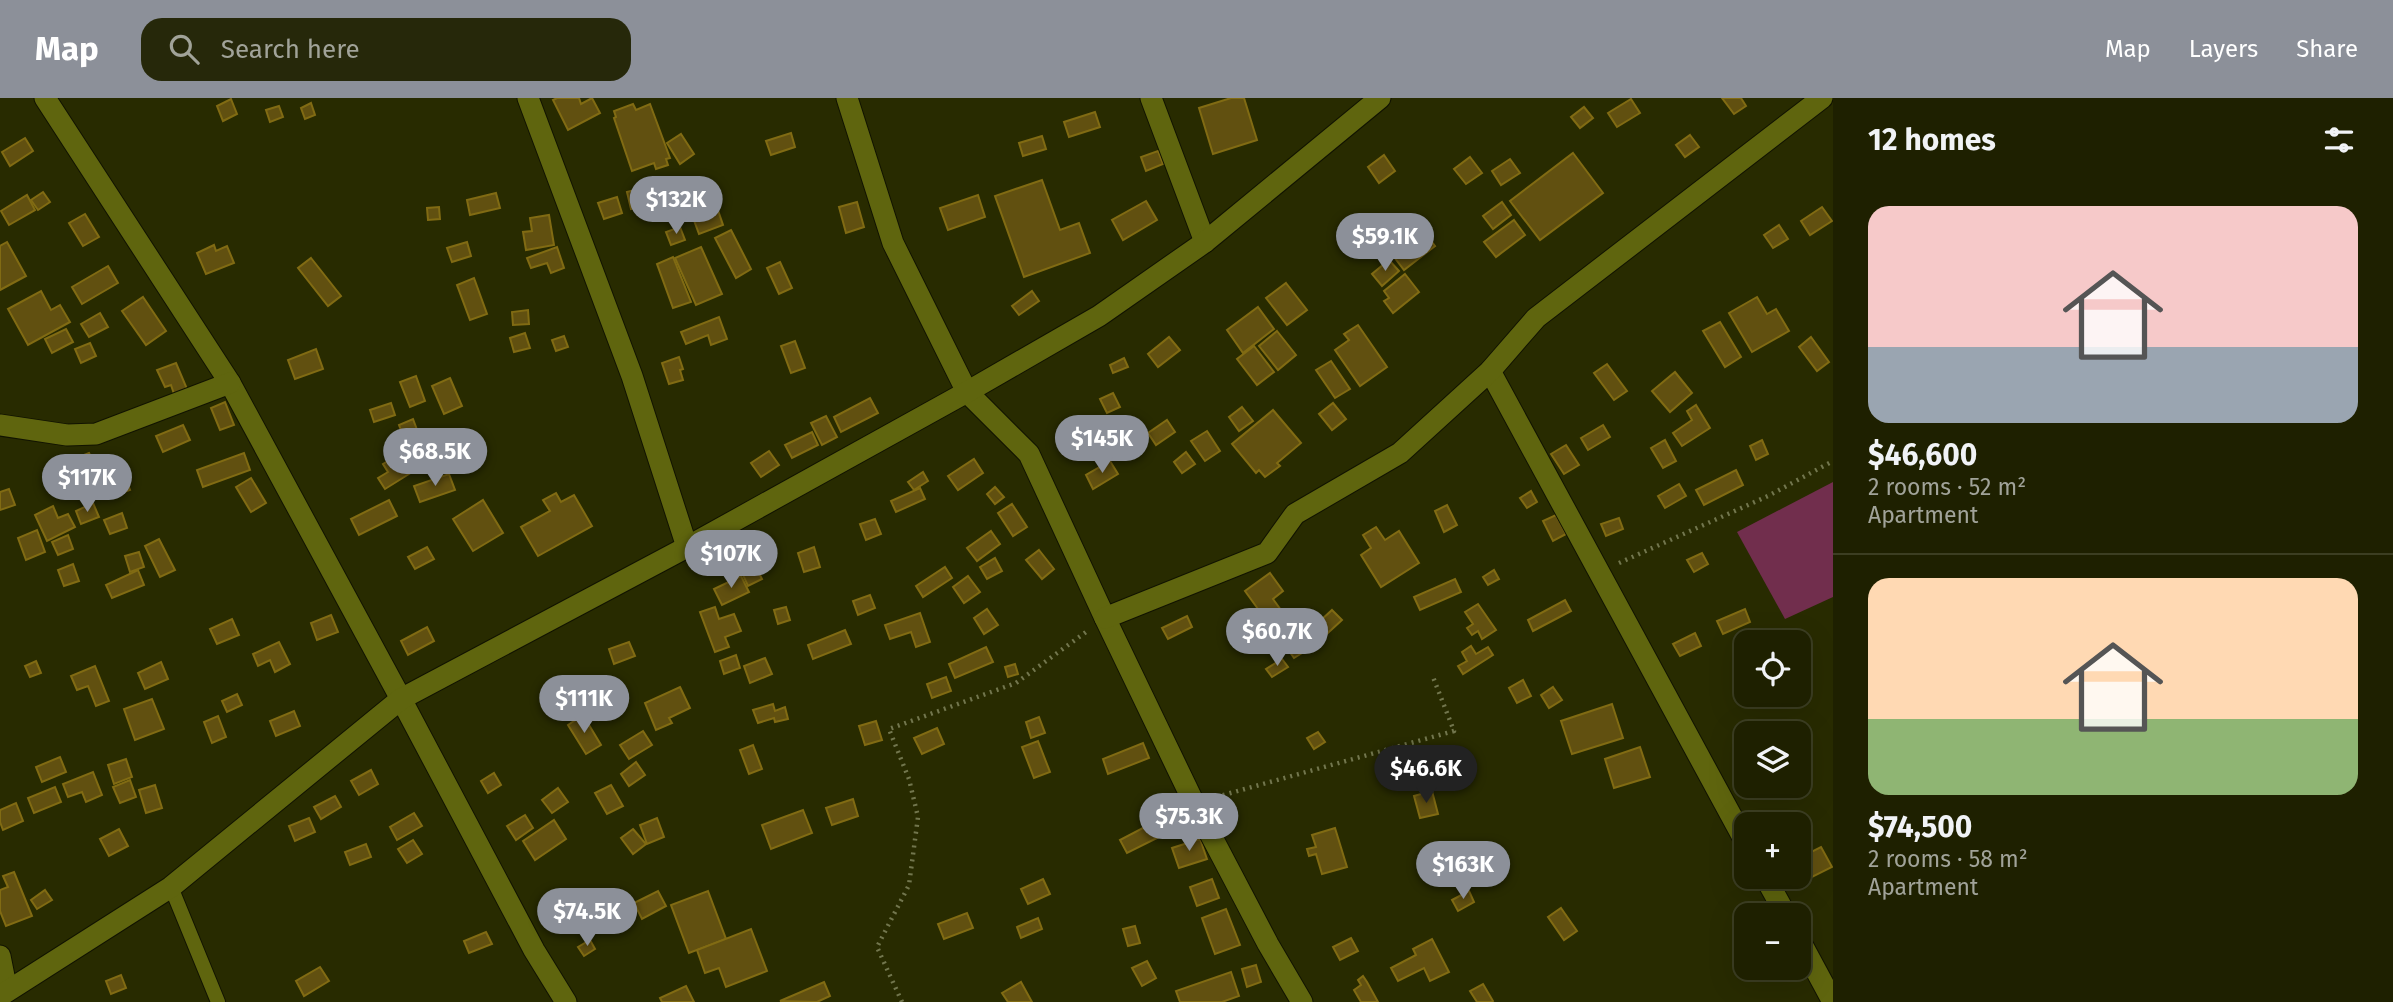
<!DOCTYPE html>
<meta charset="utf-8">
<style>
:root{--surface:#1e2000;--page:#26280a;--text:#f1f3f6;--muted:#a1a399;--line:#3c3e22;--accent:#8c9099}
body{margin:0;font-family:"Fira Sans",sans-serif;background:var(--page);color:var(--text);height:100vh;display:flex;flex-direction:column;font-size:26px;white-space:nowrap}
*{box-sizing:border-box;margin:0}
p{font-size:23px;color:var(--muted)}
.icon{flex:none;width:38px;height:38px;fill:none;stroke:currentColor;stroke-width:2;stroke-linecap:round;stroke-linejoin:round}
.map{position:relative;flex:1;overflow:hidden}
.panel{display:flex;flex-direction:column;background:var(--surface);width:560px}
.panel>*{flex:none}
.fabs{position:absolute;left:1734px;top:532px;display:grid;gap:14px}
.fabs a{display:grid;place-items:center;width:77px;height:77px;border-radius:14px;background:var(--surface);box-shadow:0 7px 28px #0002,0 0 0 2px var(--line);font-size:35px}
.price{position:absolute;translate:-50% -60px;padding:0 16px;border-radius:24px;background:var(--accent);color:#fff;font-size:23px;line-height:46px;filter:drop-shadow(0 2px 4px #0008)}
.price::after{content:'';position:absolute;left:50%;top:42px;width:21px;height:16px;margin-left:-10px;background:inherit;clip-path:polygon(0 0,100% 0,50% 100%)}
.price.on{background:#222;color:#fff}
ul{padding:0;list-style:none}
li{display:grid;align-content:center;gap:14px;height:371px;padding:0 35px}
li+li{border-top:2px solid var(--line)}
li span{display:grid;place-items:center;height:217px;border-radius:21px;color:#555}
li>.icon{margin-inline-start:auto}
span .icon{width:126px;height:126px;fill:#fffc;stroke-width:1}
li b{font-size:30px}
h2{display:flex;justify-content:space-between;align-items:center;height:84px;padding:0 35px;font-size:30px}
header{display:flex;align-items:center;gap:42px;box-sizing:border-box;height:98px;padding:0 35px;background:var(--accent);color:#fff}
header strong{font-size:33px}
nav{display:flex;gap:38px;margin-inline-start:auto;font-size:24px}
.search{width:490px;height:63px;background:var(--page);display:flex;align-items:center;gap:18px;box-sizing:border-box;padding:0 24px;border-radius:21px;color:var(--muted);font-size:26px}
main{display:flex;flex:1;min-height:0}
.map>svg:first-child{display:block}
.green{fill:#712e4d}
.building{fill:#615010;stroke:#816b13;stroke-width:2}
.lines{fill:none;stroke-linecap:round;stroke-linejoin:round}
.service-casing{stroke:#111300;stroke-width:16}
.minor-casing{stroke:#111300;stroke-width:23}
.path{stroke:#72764d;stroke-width:4.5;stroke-dasharray:2 5;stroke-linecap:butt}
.service{stroke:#5f650e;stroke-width:14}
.minor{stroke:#5f650e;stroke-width:21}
</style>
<header>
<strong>Map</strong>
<div class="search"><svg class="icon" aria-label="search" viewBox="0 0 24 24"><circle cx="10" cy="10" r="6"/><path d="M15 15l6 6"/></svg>Search here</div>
<nav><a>Map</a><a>Layers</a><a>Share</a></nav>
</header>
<main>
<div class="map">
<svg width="1833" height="904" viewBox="0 0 1833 904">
<rect width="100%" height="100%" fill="#282b00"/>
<polygon class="green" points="1833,384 1833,499 1785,521 1737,434"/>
<g class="building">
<polygon points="557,0 579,0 581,6 592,0 600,15 568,32 553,2"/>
<polygon points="1231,0 1244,0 1257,42 1213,56 1199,10"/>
<polygon points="1722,0 1741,0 1746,8 1734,16"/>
<polygon points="231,1 237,16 223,23 217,8"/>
<polygon points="1631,1 1640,15 1617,29 1608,15"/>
<polygon points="311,5 315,17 305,21 301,10"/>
<polygon points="633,6 636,12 650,6 670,60 666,61 668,67 656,71 654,65 632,73 614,20 616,19 614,13"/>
<polygon points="279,8 283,19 270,24 266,12"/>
<polygon points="1584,9 1593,20 1580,30 1571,19"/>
<polygon points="1095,14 1100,29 1069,39 1064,24"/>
<polygon points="791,35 795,49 771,57 766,43"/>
<polygon points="681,36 694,56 680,66 667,45"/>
<polygon points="1690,37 1699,49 1685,59 1676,47"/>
<polygon points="1042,38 1046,51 1023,58 1019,45"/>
<polygon points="25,40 33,53 10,68 2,54"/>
<polygon points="1158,53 1163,66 1146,73 1141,59"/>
<polygon points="1573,55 1603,95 1540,142 1510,103"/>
<polygon points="1384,57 1395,73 1379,85 1368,69"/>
<polygon points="1470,59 1482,75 1466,86 1454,71"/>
<polygon points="1510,61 1520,75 1501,87 1492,73"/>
<polygon points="1042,82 1060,132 1079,125 1090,155 1024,179 995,98"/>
<polygon points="709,86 723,127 699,136 692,117 686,119 678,97"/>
<polygon points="650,88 654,106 631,111 627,94"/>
<polygon points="43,94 50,104 38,112 31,102"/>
<polygon points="496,95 500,110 470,117 467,102"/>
<polygon points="27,97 35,112 9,127 1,113"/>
<polygon points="978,97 985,119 948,132 940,110"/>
<polygon points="617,99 622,115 604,121 598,105"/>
<polygon points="1146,103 1157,122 1123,142 1112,122"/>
<polygon points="857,104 864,129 846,135 839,109"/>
<polygon points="1502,104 1511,117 1493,131 1483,118"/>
<polygon points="439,109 440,121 428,122 427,110"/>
<polygon points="1822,109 1832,123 1810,137 1801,123"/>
<polygon points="85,116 99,139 83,148 69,125"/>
<polygon points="549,117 554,147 526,152 523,134 532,133 530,120"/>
<polygon points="1413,119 1435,148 1404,172 1382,143"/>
<polygon points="1514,122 1525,137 1496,159 1484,144"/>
<polygon points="1779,127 1788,141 1773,150 1764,137"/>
<polygon points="680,129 685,142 671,147 666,134"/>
<polygon points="731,132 751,171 736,180 715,140"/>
<polygon points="7,144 26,178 0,192 0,148"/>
<polygon points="467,144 471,158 452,164 447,150"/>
<polygon points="214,147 216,153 227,148 234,165 206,176 197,155"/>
<polygon points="557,149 564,170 551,175 547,165 531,170 527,160"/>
<polygon points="701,149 722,196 696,207 675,160"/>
<polygon points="673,159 691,204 673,210 657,166"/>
<polygon points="311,160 341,198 328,208 298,170"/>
<polygon points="1389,162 1399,173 1382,188 1372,176"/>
<polygon points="780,164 792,190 779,196 767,170"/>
<polygon points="108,168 118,185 82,206 72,189"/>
<polygon points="1405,176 1419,194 1393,215 1384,203 1389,200 1384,193"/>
<polygon points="474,180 487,216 470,222 457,187"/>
<polygon points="1286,185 1307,212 1287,227 1266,200"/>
<polygon points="41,193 51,212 60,207 70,224 28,247 8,211"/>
<polygon points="1032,193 1039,203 1019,217 1012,208"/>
<polygon points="143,199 166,233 146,247 122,213"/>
<polygon points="1757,199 1767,216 1776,211 1789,233 1752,254 1729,215"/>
<polygon points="1258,209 1274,231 1243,255 1227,232"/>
<polygon points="528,212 529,226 513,227 512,214"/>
<polygon points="100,215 108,229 89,239 81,226"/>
<polygon points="719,219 727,241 711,247 708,237 686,246 681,234"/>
<polygon points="1720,224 1741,259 1725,269 1703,233"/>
<polygon points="1358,227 1387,269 1360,288 1335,252 1349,242 1344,236"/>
<polygon points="66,231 73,244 52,255 45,241"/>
<polygon points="1277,233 1296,257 1278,272 1259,248"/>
<polygon points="525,235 530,250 514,254 510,240"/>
<polygon points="564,238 568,249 556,253 552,242"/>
<polygon points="1169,239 1180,252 1158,269 1148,256"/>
<polygon points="1811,239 1829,264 1817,273 1799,249"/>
<polygon points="795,243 805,270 791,275 781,248"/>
<polygon points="90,245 96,258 81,265 75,251"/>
<polygon points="1254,248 1274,274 1257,287 1237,261"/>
<polygon points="316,251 323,271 295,281 288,262"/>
<polygon points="679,259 683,271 680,272 683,282 669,286 662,265"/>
<polygon points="1124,260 1128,269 1113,275 1110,267"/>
<polygon points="1331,263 1350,291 1335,300 1316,272"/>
<polygon points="176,265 187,291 174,296 171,287 165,289 157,272"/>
<polygon points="1607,266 1627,293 1614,302 1594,275"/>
<polygon points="1675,274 1692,295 1670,314 1652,293"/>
<polygon points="416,278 425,303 410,309 400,284"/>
<polygon points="450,280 462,308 444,316 432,288"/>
<polygon points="1113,295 1120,309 1107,315 1100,301"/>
<polygon points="870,300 878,315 841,334 834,319"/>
<polygon points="225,304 234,327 220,332 211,310"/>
<polygon points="391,305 395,317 374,324 370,312"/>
<polygon points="1333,305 1346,321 1332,332 1319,316"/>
<polygon points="1696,307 1710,330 1682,348 1673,335 1692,322 1687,313"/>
<polygon points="1242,309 1253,323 1239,333 1229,319"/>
<polygon points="1273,312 1301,345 1277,365 1280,368 1265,379 1259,372 1256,375 1232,346"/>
<polygon points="826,318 837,339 822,347 811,325"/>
<polygon points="413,321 423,348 409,353 399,327"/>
<polygon points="1167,322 1175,334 1156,347 1148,335"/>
<polygon points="183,327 190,342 163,354 156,338"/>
<polygon points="1603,327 1610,339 1588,352 1581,340"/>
<polygon points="1207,333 1220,353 1205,363 1191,343"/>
<polygon points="812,334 818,347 792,360 785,347"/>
<polygon points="1665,342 1676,363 1663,370 1651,350"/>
<polygon points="1762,342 1768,356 1756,362 1750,348"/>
<polygon points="1566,347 1579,367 1564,376 1551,356"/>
<polygon points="769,353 779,367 761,379 751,365"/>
<polygon points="1186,354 1195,366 1182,375 1174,364"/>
<polygon points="89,355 98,374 85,380 76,360"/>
<polygon points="244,355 250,372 203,389 197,372"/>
<polygon points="398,357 402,365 410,360 417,371 385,391 378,380 388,374 383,366"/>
<polygon points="974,361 983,375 958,392 948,378"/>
<polygon points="1110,363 1118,376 1093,391 1086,377"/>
<polygon points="121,369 130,392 116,397 107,375"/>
<polygon points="1736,372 1743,387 1704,407 1696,392"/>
<polygon points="923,374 928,383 914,392 908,384"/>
<polygon points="449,376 455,392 420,404 414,388"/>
<polygon points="251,380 266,405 251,414 236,389"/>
<polygon points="1679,386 1686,398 1665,410 1658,398"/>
<polygon points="995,389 1004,399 995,406 987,396"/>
<polygon points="920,390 925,401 896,414 891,403"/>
<polygon points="9,391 15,407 0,412 0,394"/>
<polygon points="1531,393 1537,404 1527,410 1520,400"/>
<polygon points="556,395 561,404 574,397 592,428 538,458 521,429 550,413 543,402"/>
<polygon points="389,402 397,418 359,437 351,421"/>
<polygon points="483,402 503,435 473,453 453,421"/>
<polygon points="93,405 99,419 81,426 76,413"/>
<polygon points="1012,406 1027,429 1013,438 998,415"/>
<polygon points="1447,407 1457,427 1444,434 1435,413"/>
<polygon points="53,408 58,420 68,416 75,429 47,443 35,417"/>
<polygon points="122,415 127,430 110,436 104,422"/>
<polygon points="1556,417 1566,436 1553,443 1543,423"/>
<polygon points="1619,420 1623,431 1606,438 1601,426"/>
<polygon points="875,421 881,436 866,442 860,426"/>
<polygon points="1376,429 1385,442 1399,433 1419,465 1381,489 1361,457 1371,450 1363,437"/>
<polygon points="37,432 45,454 26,462 18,440"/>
<polygon points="991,433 1000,446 977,463 967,450"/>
<polygon points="68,437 73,451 58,457 52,444"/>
<polygon points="159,441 175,472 160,479 145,448"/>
<polygon points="427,449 434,461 415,471 408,459"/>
<polygon points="814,449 820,469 804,474 798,455"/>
<polygon points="1039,452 1054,471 1042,481 1026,462"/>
<polygon points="139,454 144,469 130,474 125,458"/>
<polygon points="1702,455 1708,466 1694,474 1687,462"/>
<polygon points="995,460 1002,473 987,481 980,469"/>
<polygon points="73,466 79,483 64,488 58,472"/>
<polygon points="945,469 952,480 923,499 916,488"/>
<polygon points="757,471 762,481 748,488 743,477"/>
<polygon points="138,472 144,487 112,500 106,487"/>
<polygon points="1494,472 1499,481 1488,487 1483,479"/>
<polygon points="1270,475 1283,493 1273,501 1286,519 1271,529 1245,493"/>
<polygon points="741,478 749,494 722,507 714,491"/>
<polygon points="968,478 980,494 964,505 953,489"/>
<polygon points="1455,481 1461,494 1420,512 1414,499"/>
<polygon points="870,497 875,510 858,517 853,503"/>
<polygon points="1565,502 1571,513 1533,533 1528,522"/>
<polygon points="1478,506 1496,532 1482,541 1478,533 1472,537 1467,530 1473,526 1465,514"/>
<polygon points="715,509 719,521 734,516 741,533 725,539 729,549 715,554 700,514"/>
<polygon points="786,509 790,522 778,526 774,512"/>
<polygon points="987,511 998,527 984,536 974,520"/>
<polygon points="1745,511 1750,524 1723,536 1717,523"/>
<polygon points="1332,512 1342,522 1318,544 1308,534"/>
<polygon points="920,515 930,544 916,549 911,534 890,541 885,527"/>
<polygon points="331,517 338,534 317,542 311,525"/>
<polygon points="1187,518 1192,529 1168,541 1162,530"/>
<polygon points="232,521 239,537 217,546 210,531"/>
<polygon points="427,529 434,543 408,557 401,543"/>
<polygon points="845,532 851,546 813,561 808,547"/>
<polygon points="1695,535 1701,548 1680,558 1673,546"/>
<polygon points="1300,541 1307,552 1294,560 1287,550"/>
<polygon points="279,544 290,566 275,574 270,562 258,568 253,556"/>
<polygon points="629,544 635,558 614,566 609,551"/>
<polygon points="1471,548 1476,556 1488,549 1493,557 1463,576 1458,568 1467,563 1462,554"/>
<polygon points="986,549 993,564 955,580 949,566"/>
<polygon points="736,557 740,570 724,576 720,563"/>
<polygon points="765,560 772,576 750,585 744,568"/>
<polygon points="1282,561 1288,569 1272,579 1266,571"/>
<polygon points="36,563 41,575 30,579 25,568"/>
<polygon points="161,564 168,581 145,591 138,575"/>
<polygon points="1015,566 1018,576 1008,579 1005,569"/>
<polygon points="95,568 109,603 96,608 88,588 77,592 71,578"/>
<polygon points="946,579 951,593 932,600 927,586"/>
<polygon points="1523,582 1531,598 1517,605 1509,590"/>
<polygon points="680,589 690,610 669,620 672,625 656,632 645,605"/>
<polygon points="1553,589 1562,602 1549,610 1541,597"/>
<polygon points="237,596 242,607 227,614 222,603"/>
<polygon points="152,601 164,631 135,642 124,611"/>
<polygon points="606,606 611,616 599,622 594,611"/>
<polygon points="773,606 775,613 785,609 788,621 775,624 774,620 758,625 753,612"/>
<polygon points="1612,606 1623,640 1572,656 1561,623"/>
<polygon points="294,613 300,628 276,638 270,623"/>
<polygon points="583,617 601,647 586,656 568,627"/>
<polygon points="218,618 226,639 212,645 204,624"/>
<polygon points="1039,619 1045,635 1031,640 1026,624"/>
<polygon points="876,623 882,642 865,647 859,628"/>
<polygon points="937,630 944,646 922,656 914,640"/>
<polygon points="643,633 652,647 629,661 620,647"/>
<polygon points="1318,634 1325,644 1314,651 1307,640"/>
<polygon points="1038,643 1050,674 1034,680 1022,649"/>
<polygon points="1143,645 1149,660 1108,676 1103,661"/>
<polygon points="753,647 762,671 749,676 740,652"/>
<polygon points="1640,649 1650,679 1614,690 1605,661"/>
<polygon points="60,659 66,674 42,684 36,669"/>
<polygon points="126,661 132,679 114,686 108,667"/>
<polygon points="636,664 645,677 629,688 621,676"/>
<polygon points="371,672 378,686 359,697 351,683"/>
<polygon points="93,674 102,697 86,704 82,694 68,699 63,686"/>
<polygon points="494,675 501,687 488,695 481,683"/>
<polygon points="130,682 136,699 120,705 113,689"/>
<polygon points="155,687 162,710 146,715 139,692"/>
<polygon points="611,687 623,708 607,716 595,695"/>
<polygon points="55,689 61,704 34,715 28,700"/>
<polygon points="558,690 568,704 552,715 542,702"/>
<polygon points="1432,693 1438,716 1420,720 1414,698"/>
<polygon points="335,698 341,709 321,721 314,709"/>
<polygon points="853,701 858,718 832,727 826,710"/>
<polygon points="16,705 23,723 3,732 0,724 0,712"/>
<polygon points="803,712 812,735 771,751 762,727"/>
<polygon points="414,715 422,728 397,742 390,729"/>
<polygon points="525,717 533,730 516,742 507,728"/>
<polygon points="309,720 315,734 295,743 289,728"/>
<polygon points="657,720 664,739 647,746 640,727"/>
<polygon points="554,722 566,741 535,762 523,743"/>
<polygon points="1158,722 1165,736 1127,755 1120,742"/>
<polygon points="1335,730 1347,769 1322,776 1316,756 1309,758 1307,751 1316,749 1312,737"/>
<polygon points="119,731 128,748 109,758 100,741"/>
<polygon points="633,731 646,746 633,756 621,740"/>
<polygon points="1200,741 1207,761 1179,770 1172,750"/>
<polygon points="413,742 422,756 407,765 398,751"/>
<polygon points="366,746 371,759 350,767 345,754"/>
<polygon points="1821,749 1832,769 1796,787 1792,779 1799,779 1799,760"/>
<polygon points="14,774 32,818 6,828 0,813 0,792 8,789 3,778"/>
<polygon points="1043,781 1050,796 1028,806 1021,791"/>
<polygon points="1212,781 1219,800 1197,808 1190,789"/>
<polygon points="45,792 52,802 37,811 31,802"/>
<polygon points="658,793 666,808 642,821 634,805"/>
<polygon points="708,793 726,841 689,855 671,807"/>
<polygon points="1469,793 1474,804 1458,813 1452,802"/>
<polygon points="622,800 628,819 602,827 595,809"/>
<polygon points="1561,810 1577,833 1564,842 1548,819"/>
<polygon points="1226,811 1240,847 1215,856 1202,820"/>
<polygon points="967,815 973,830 944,841 938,826"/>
<polygon points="1038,820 1042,831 1021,840 1017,829"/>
<polygon points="1135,828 1140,845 1128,848 1123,831"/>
<polygon points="751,831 767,873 726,889 719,870 705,875 697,852"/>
<polygon points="486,834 492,846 469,855 464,843"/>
<polygon points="1351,840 1358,853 1340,862 1333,849"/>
<polygon points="1432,841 1449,874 1430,883 1424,870 1398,883 1391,870 1416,857 1413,851"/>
<polygon points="590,842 595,851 584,858 578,849"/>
<polygon points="1147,863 1156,880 1142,888 1132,870"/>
<polygon points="1256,867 1261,884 1247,889 1242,871"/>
<polygon points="320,869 329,883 304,898 296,883"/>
<polygon points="1231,874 1239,898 1222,904 1180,904 1176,893"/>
<polygon points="121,877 126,890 111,896 106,883"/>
<polygon points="1363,878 1367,884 1378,904 1361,904 1354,892 1361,887 1358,882"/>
<polygon points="824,884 830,898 817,904 780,903"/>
<polygon points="1021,884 1032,904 1008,904 1002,895"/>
<polygon points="1483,886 1493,903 1492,904 1477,904 1470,893"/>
<polygon points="686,888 694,904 662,904 660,900"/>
</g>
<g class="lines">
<defs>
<polyline id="service" points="171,789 218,904"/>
<g id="minor">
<polyline points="45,0 230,285 401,601 534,852 566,904"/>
<polyline points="528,0 632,278 687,449"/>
<polyline points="847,0 893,145 967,294 1029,356 1105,520 1194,705 1268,846 1302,904"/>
<polyline points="1151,0 1205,144"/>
<polyline points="1490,273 1746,745"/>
<polyline points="0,327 67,337 96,336 230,285"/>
<polyline points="1105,520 1267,455 1295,416 1400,355 1490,273 1536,220 1822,0"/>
<polyline points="1765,779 1786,817"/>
<polyline points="1799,841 1833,904"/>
<polyline points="0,858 7,893"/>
<polyline points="0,898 171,789 401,601 687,449 967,294 1099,218 1205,144 1380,0"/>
</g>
</defs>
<use href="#service" class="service-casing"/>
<use href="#minor" class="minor-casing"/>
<g class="path">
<polyline points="1619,465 1768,398 1833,363"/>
<polyline points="1216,699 1454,633 1433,579"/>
<polyline points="902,904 877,849 909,787 918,719 909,681 889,631 1016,585 1086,534"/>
</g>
<use href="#service" class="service"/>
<use href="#minor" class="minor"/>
</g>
</svg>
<div class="fabs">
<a><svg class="icon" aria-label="locate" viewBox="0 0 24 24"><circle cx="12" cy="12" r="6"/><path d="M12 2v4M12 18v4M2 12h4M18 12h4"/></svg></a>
<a><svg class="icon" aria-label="layers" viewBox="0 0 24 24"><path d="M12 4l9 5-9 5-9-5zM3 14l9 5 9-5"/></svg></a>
<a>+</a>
<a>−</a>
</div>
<b class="price" style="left:676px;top:138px">$132K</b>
<b class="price" style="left:1385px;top:175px">$59.1K</b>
<b class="price" style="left:1102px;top:377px">$145K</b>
<b class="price" style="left:435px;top:390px">$68.5K</b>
<b class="price" style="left:87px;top:416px">$117K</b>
<b class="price" style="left:731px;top:492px">$107K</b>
<b class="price" style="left:1277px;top:570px">$60.7K</b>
<b class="price" style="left:584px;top:637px">$111K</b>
<b class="price on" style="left:1426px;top:707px">$46.6K</b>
<b class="price" style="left:1189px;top:755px">$75.3K</b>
<b class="price" style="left:1463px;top:803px">$163K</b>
<b class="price" style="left:587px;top:850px">$74.5K</b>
</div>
<section class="panel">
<h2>12 homes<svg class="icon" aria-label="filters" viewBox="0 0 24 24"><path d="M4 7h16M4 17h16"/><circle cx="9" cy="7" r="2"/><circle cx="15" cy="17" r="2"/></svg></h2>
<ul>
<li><span style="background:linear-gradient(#f6c9c9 65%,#9aa5b1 0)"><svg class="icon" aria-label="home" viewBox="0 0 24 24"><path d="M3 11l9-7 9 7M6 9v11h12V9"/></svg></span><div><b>$46,600</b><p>2 rooms · 52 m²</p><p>Apartment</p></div></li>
<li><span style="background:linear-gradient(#ffd9b3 65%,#8fb573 0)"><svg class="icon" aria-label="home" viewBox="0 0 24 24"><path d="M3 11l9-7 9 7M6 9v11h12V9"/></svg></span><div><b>$74,500</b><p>2 rooms · 58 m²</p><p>Apartment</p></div></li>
</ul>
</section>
</main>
